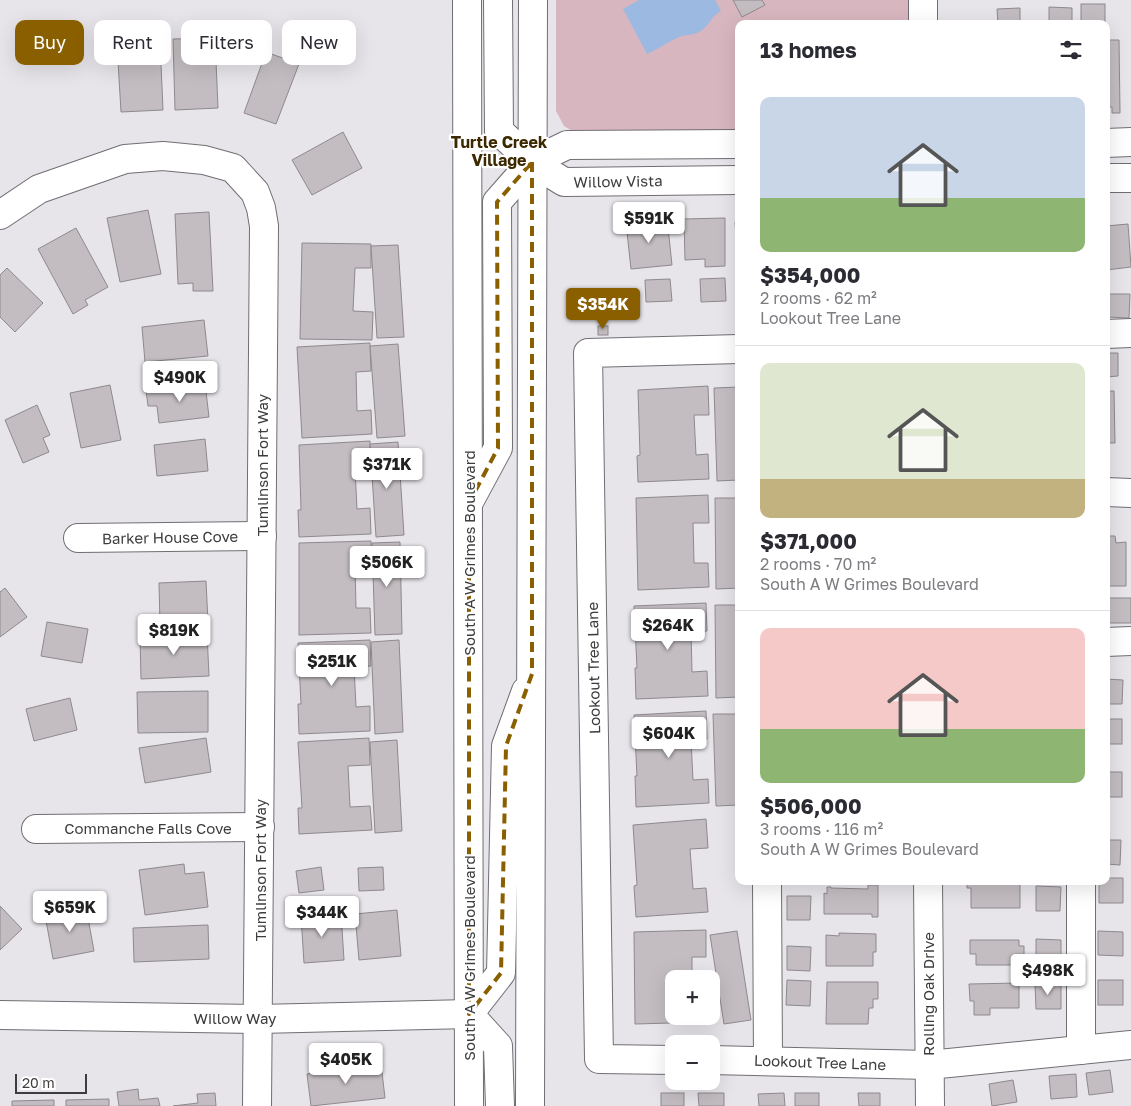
<!DOCTYPE html>
<meta charset="utf-8">
<style>
:root{--surface:#fff;--page:#f7f7f7;--text:#2b2b33;--muted:#7c7c81;--line:#e1e1e2;--accent:#895f00}
body{margin:0;font-family:"Golos Text",sans-serif;background:var(--page);color:var(--text);height:100vh;display:flex;flex-direction:column;font-size:19px;white-space:nowrap}
*{box-sizing:border-box;margin:0}
p{font-size:16px;color:var(--muted)}
.icon{flex:none;width:28px;height:28px;fill:none;stroke:currentColor;stroke-width:2;stroke-linecap:round;stroke-linejoin:round}
.map{position:relative;flex:1;overflow:hidden}
.sheet{position:absolute;left:735px;top:20px;width:375px;height:865px;display:flex;flex-direction:column;background:var(--surface);border-radius:10px;box-shadow:0 5px 20px #0002}
.sheet>*{flex:none}
.hud{position:absolute;left:15px;top:20px;width:475px;height:45px;display:flex;gap:10px}
.fabs{position:absolute;left:665px;top:970px;display:grid;gap:10px}
.fabs a{display:grid;place-items:center;width:55px;height:55px;border-radius:10px;background:var(--surface);box-shadow:0 5px 20px #0002;font-size:25px}
.scale{position:absolute;left:15px;bottom:12px;width:72px;box-sizing:border-box;padding-left:5px;border:2px solid #3d3c3e;border-top:0;font-size:14px;line-height:18px;white-space:nowrap;color:#3d3c3e;-webkit-text-stroke:4px #fff;paint-order:stroke}
.price{position:absolute;translate:-50% -42px;padding:0 11px;border-radius:5px;background:#fff;color:#222;font-size:16px;line-height:32px;filter:drop-shadow(0 1px 2px #0008)}
.price::after{content:'';position:absolute;left:50%;top:30px;width:15px;height:11px;margin-left:-8px;background:inherit;clip-path:polygon(0 0,100% 0,50% 100%)}
.price.selected{background:var(--accent);color:#fff}
ul{padding:0;list-style:none}
li{display:grid;align-content:center;gap:10px;height:265px;padding:0 25px}
li+li{border-top:1px solid var(--line)}
li span{display:grid;place-items:center;height:155px;border-radius:10px;color:#555}
li>.icon{margin-inline-start:auto}
span .icon{width:90px;height:90px;fill:#fffc;stroke-width:1}
li b{font-size:21px}
h2{display:flex;justify-content:space-between;align-items:center;height:60px;padding:0 25px;font-size:21px}
.chip{padding:0 18px;border-radius:10px;background:var(--surface);box-shadow:0 5px 20px #0002;font-size:18px;line-height:45px}
.chip.selected{background:var(--accent);color:#fff}
.map>svg:first-child{display:block}
.green{fill:#d8b6bf}
.water{fill:#9bb9e1}
.building{fill:#c3bdc1;stroke:#8e898d}
.lines{fill:none;stroke-linecap:round;stroke-linejoin:round}
.minor-casing{stroke:#716e73;stroke-width:30}
.major-casing{stroke:#716e73;stroke-width:30}
.minor{stroke:#fff;stroke-width:28}
.major{stroke:#fff;stroke-width:28}
.marked{fill:none;stroke:#895f00;stroke-width:4;stroke-dasharray:10 6;stroke-linejoin:round}
.labels{text-anchor:middle;dominant-baseline:central;stroke-width:4.5;stroke-linejoin:round;paint-order:stroke}
.street-label{font-size:15px;fill:#3d3c3e;stroke:#fff}
.neighbourhood-label{font-size:16px;font-weight:bold;fill:#3c2801;stroke:#fff}
</style>
<div class="map">
<svg width="1131" height="1106" viewBox="0 0 1131 1106">
<rect width="100%" height="100%" fill="#e7e5ea"/>
<polygon class="green" points="556,0 909,0 909,24 739,24 739,137 574,132 564,126 556,111"/>
<path class="water" d="M639,0H715L721,11C710,17 711,24 702,30C694,36 687,34 679,37C668,42 658,49 647,54L623,9Z"/>
<g class="building">
<polygon points="733,0 762,0 765,5 742,17"/>
<rect x="1081" y="4" width="24" height="20"/>
<polygon points="1049,7 1072,8 1072,24 1049,24"/>
<polygon points="1020,8 1020,24 998,24 997,9"/>
<polygon points="215,38 218,108 175,110 173,39"/>
<polygon points="1106,40 1119,40 1120,113 1112,113 1112,107 1106,107"/>
<polygon points="160,42 163,110 121,112 117,44"/>
<polygon points="266,52 299,64 276,124 244,113"/>
<polygon points="343,132 362,168 312,195 292,160"/>
<polygon points="148,210 161,274 120,282 107,218"/>
<polygon points="209,212 213,291 193,291 193,283 178,284 175,214"/>
<polygon points="667,218 672,265 631,269 626,223"/>
<polygon points="725,218 725,266 705,267 705,259 685,260 684,219"/>
<polygon points="739,221 739,265 738,265 735,222"/>
<polygon points="1128,224 1131,267 1106,270 1106,226"/>
<polygon points="76,228 108,287 85,300 88,305 73,314 38,249"/>
<polygon points="302,243 371,244 371,268 355,268 353,311 373,312 372,340 300,339"/>
<polygon points="398,245 404,337 377,338 371,246"/>
<polygon points="7,268 43,303 15,332 0,317 0,275"/>
<polygon points="725,278 726,301 701,302 700,279"/>
<polygon points="670,279 672,301 646,302 645,280"/>
<polygon points="1106,294 1130,294 1129,318 1106,317"/>
<polygon points="204,320 208,356 145,362 142,327"/>
<rect x="598" y="326" width="10" height="9"/>
<polygon points="370,343 371,371 356,372 357,411 371,410 372,434 302,438 297,347"/>
<polygon points="398,344 405,436 377,438 370,346"/>
<polygon points="1106,353 1118,353 1118,376 1106,377"/>
<polygon points="205,383 209,417 159,423 157,406 148,406 146,390"/>
<polygon points="110,385 121,440 81,448 70,393"/>
<polygon points="708,386 709,415 694,415 696,455 708,454 709,479 638,482 637,456 640,455 638,390"/>
<polygon points="739,387 739,480 717,481 714,388"/>
<polygon points="1106,391 1114,391 1115,443 1106,443"/>
<polygon points="37,405 50,435 43,438 49,452 23,463 5,420"/>
<polygon points="205,439 208,471 157,476 154,445"/>
<polygon points="370,441 371,468 355,469 357,509 370,508 371,534 299,537 298,510 301,510 299,445"/>
<polygon points="398,442 404,535 376,537 370,444"/>
<polygon points="708,495 709,523 693,523 694,563 708,563 709,587 638,590 636,498"/>
<polygon points="715,498 739,498 739,588 716,589"/>
<polygon points="1106,536 1115,536 1116,543 1126,542 1126,586 1106,586"/>
<polygon points="371,541 371,567 355,567 356,608 370,608 371,633 299,635 299,543"/>
<polygon points="400,542 402,634 375,635 372,543"/>
<polygon points="206,581 208,622 160,625 159,583"/>
<polygon points="5,588 27,617 0,637 0,592"/>
<rect x="1108" y="598" width="23" height="25"/>
<polygon points="706,603 707,631 691,632 692,672 707,671 708,696 636,699 635,668 637,668 634,606"/>
<polygon points="715,605 739,605 739,697 716,698"/>
<polygon points="47,622 88,629 82,663 41,656"/>
<polygon points="207,633 209,676 141,679 140,637"/>
<polygon points="370,640 371,666 354,667 356,707 370,706 370,731 299,734 298,704 301,704 298,643"/>
<polygon points="399,640 403,732 375,734 371,642"/>
<polygon points="1106,679 1123,680 1122,704 1106,704"/>
<polygon points="208,691 208,732 138,733 137,692"/>
<polygon points="70,698 77,730 34,741 26,709"/>
<polygon points="706,711 707,739 691,740 693,780 708,779 709,803 636,807 635,776 637,776 634,715"/>
<polygon points="713,714 739,714 739,805 716,806"/>
<rect x="1106" y="719" width="16" height="25"/>
<polygon points="206,738 211,772 145,783 139,748"/>
<polygon points="369,738 370,765 348,766 350,807 370,806 372,830 299,834 298,808 302,808 298,742"/>
<polygon points="397,740 402,831 375,833 370,742"/>
<rect x="1106" y="772" width="16" height="25"/>
<polygon points="706,819 708,848 690,849 693,889 706,888 708,912 636,917 634,886 637,885 633,825"/>
<polygon points="1106,840 1121,840 1120,865 1106,864"/>
<polygon points="184,864 185,874 204,872 208,907 145,915 139,870"/>
<polygon points="321,867 324,890 299,893 296,871"/>
<polygon points="383,867 384,890 359,891 358,868"/>
<polygon points="1106,878 1123,878 1123,903 1099,903 1099,881 1106,881"/>
<polygon points="967,881 1020,881 1020,908 971,908 971,888 967,888"/>
<polygon points="868,885 878,885 878,917 872,917 872,914 824,914 824,893 827,894 827,887 831,887 831,888 868,889"/>
<polygon points="1036,886 1061,887 1060,911 1036,911"/>
<polygon points="787,896 811,896 810,920 787,920"/>
<polygon points="0,906 22,929 0,950"/>
<polygon points="86,907 94,951 53,959 45,915"/>
<polygon points="397,910 401,956 359,960 355,914"/>
<polygon points="341,913 344,960 304,963 301,916"/>
<polygon points="208,925 209,959 134,962 133,928"/>
<polygon points="706,930 706,957 692,957 692,979 674,979 674,1016 707,1016 707,1022 635,1024 634,932"/>
<polygon points="737,931 751,1020 724,1024 710,935"/>
<polygon points="1098,931 1123,932 1123,956 1098,955"/>
<polygon points="839,933 876,934 876,952 873,952 873,966 826,966 826,935 839,936"/>
<polygon points="1036,939 1061,940 1061,964 1036,964"/>
<polygon points="970,940 1019,940 1019,946 1024,946 1024,957 1019,957 1019,965 976,965 976,954 970,954"/>
<polygon points="787,946 811,947 810,971 787,970"/>
<polygon points="787,980 811,981 810,1006 786,1005"/>
<rect x="1098" y="980" width="25" height="25"/>
<polygon points="827,982 878,982 878,999 873,999 873,1008 869,1008 868,1024 826,1024"/>
<polygon points="1019,983 1019,1008 990,1008 990,1015 974,1015 974,1001 970,1001 969,984"/>
<polygon points="1061,983 1061,1009 1036,1009 1035,984"/>
<polygon points="381,1064 385,1098 311,1106 307,1074"/>
<polygon points="1110,1070 1113,1092 1089,1095 1086,1073"/>
<polygon points="1076,1074 1077,1097 1051,1099 1049,1076"/>
<polygon points="1013,1080 1017,1102 992,1106 989,1084"/>
<polygon points="138,1089 139,1100 158,1098 160,1106 119,1106 117,1092"/>
<polygon points="215,1093 216,1106 173,1106 198,1103 197,1094"/>
<rect x="661" y="1093" width="23" height="13"/>
<polygon points="698,1093 724,1093 724,1106 699,1106"/>
<polygon points="784,1093 785,1106 759,1106 758,1094"/>
<rect x="795" y="1093" width="24" height="13"/>
<polygon points="858,1093 880,1093 880,1106 859,1106"/>
<polygon points="109,1099 109,1106 66,1106 66,1100"/>
<polygon points="54,1100 54,1106 12,1106 12,1101"/>
</g>
<g class="lines">
<defs>
<g id="minor">
<polyline points="923,24 923,0"/>
<polyline points="1106,143 1131,142"/>
<polyline points="532,162 564,182 739,180"/>
<polyline points="532,162 567,145 739,144"/>
<polyline points="1106,178 1131,178"/>
<polyline points="0,215 39,189 125,159 163,156 204,160 233,168 255,192 261,208 264,226 257,1106"/>
<polyline points="1106,334 1131,333"/>
<polyline points="1106,492 1131,493"/>
<polyline points="78,538 262,536"/>
<polyline points="1106,642 1131,641"/>
<polyline points="36,829 260,827"/>
<polyline points="767,881 768,1061"/>
<polyline points="928,881 930,1106"/>
<polyline points="1081,881 1081,1050"/>
<polyline points="0,1015 259,1019 469,1014"/>
<polyline points="674,1060 599,1059 588,353 739,349"/>
<polyline points="711,1060 929,1065 1131,1045"/>
</g>
<g id="major">
<polyline points="467,0 469,1106"/>
<polyline points="470,500 498,448 497,202 532,162 499,131 498,0"/>
<polyline points="500,1106 498,1046 469,1014 501,973 506,746 526,691"/>
<polyline points="530,1106 533,0"/>
</g>
</defs>
<use href="#minor" class="minor-casing"/>
<use href="#major" class="major-casing"/>
<use href="#minor" class="minor"/>
<use href="#major" class="major"/>
</g>
<path class="marked" d="M532,162V674L506,746L501,973L469,1014V503L498,448L497,202Z"/>
<g class="labels">
<g class="street-label">
<text transform="translate(618 181) rotate(-1)">Willow Vista</text>
<text transform="translate(262 465) rotate(-90)">Tumlinson Fort Way</text>
<text transform="translate(170 537) rotate(-1)">Barker House Cove</text>
<text transform="translate(469 553) rotate(-90)">South A W Grimes Boulevard</text>
<text transform="translate(593 668) rotate(-91)">Lookout Tree Lane</text>
<text x="148" y="828">Commanche Falls Cove</text>
<text transform="translate(260 870) rotate(-90)">Tumlinson Fort Way</text>
<text transform="translate(469 958) rotate(-90)">South A W Grimes Boulevard</text>
<text transform="translate(928 994) rotate(-90)">Rolling Oak Drive</text>
<text x="235" y="1018">Willow Way</text>
<text transform="translate(820 1062) rotate(2)">Lookout Tree Lane</text>
</g>
<g class="neighbourhood-label">
<text x="499" y="142">Turtle Creek<tspan x="499" dy="18">Village</tspan></text>
</g>
</g>
</svg>
<div class="fabs">
<a>+</a>
<a>−</a>
</div>
<div class="scale">20 m</div>
<b class="price" style="left:649px;top:244px">$591K</b>
<b class="price selected" style="left:603px;top:330px">$354K</b>
<b class="price" style="left:180px;top:403px">$490K</b>
<b class="price" style="left:387px;top:490px">$371K</b>
<b class="price" style="left:387px;top:588px">$506K</b>
<b class="price" style="left:668px;top:651px">$264K</b>
<b class="price" style="left:174px;top:656px">$819K</b>
<b class="price" style="left:332px;top:687px">$251K</b>
<b class="price" style="left:669px;top:759px">$604K</b>
<b class="price" style="left:70px;top:933px">$659K</b>
<b class="price" style="left:322px;top:938px">$344K</b>
<b class="price" style="left:1048px;top:996px">$498K</b>
<b class="price" style="left:346px;top:1085px">$405K</b>
<div class="hud">
<a class="chip selected">Buy</a>
<a class="chip">Rent</a>
<a class="chip">Filters</a>
<a class="chip">New</a>
</div>
<section class="sheet">
<h2>13 homes<svg class="icon" aria-label="filters" viewBox="0 0 24 24"><path d="M4 7h16M4 17h16"/><circle cx="9" cy="7" r="2"/><circle cx="15" cy="17" r="2"/></svg></h2>
<ul>
<li><span style="background:linear-gradient(#c9d6e8 65%,#8fb573 0)"><svg class="icon" aria-label="home" viewBox="0 0 24 24"><path d="M3 11l9-7 9 7M6 9v11h12V9"/></svg></span><div><b>$354,000</b><p>2 rooms · 62 m²</p><p>Lookout Tree Lane</p></div></li>
<li><span style="background:linear-gradient(#dfe7d0 75%,#c2b280 0)"><svg class="icon" aria-label="home" viewBox="0 0 24 24"><path d="M3 11l9-7 9 7M6 9v11h12V9"/></svg></span><div><b>$371,000</b><p>2 rooms · 70 m²</p><p>South A W Grimes Boulevard</p></div></li>
<li><span style="background:linear-gradient(#f6c9c9 65%,#8fb573 0)"><svg class="icon" aria-label="home" viewBox="0 0 24 24"><path d="M3 11l9-7 9 7M6 9v11h12V9"/></svg></span><div><b>$506,000</b><p>3 rooms · 116 m²</p><p>South A W Grimes Boulevard</p></div></li>
</ul>
</section>
</div>
